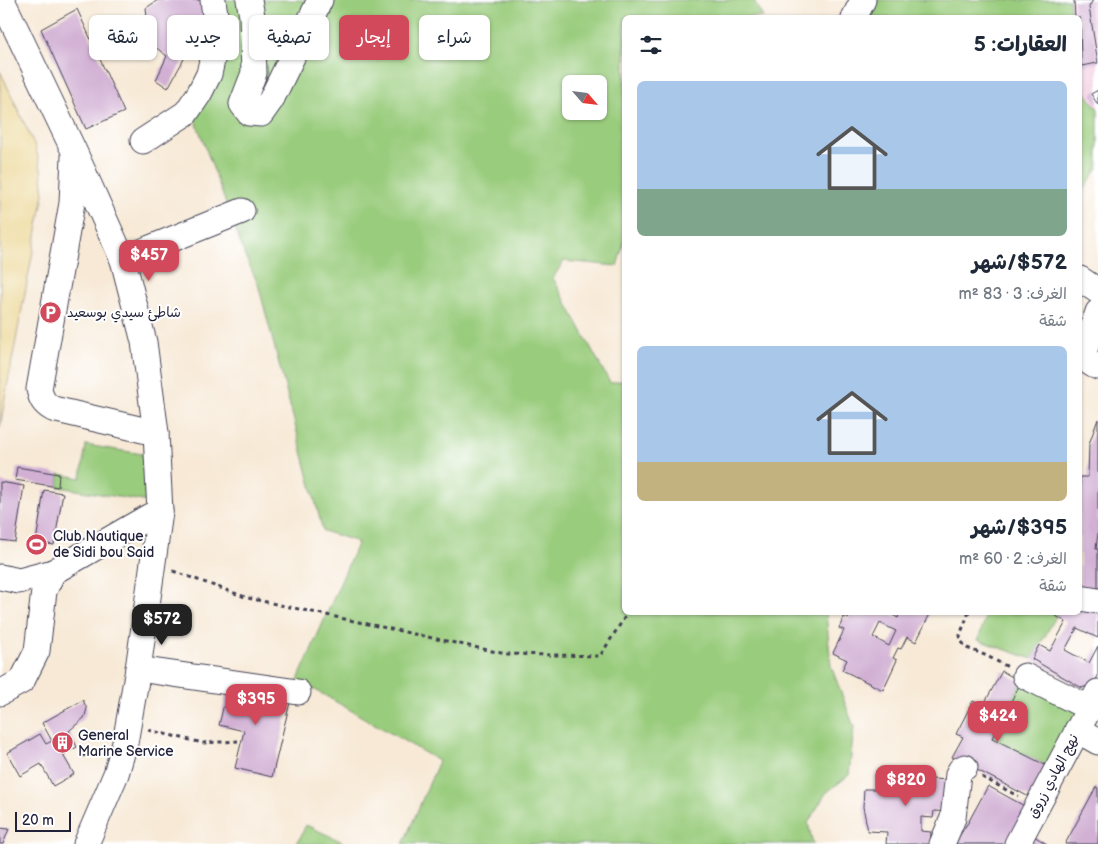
<!DOCTYPE html>
<html lang="ar">
<meta charset="utf-8">
<style>
:root{--surface:#fff;--page:#f6f6f7;--text:#1f2937;--muted:#747a83;--accent:#d1495b}
body{margin:0;font-family:"Balsamiq Sans","Playpen Sans Arabic",sans-serif;background:var(--page);color:var(--text);direction:rtl;height:100vh;display:flex;flex-direction:column;font-size:19px;white-space:nowrap}
*{box-sizing:border-box;margin:0}
p{font-size:16px;color:var(--muted)}
.icon{flex:none;width:28px;height:28px;fill:none;stroke:currentColor;stroke-width:2;stroke-linecap:round;stroke-linejoin:round}
.map{position:relative;flex:1;overflow:hidden;direction:ltr}
.drawer{position:absolute;left:622px;top:15px;width:460px;height:600px;display:flex;flex-direction:column;background:var(--surface);border-radius:8px;box-shadow:0 1px 4px #0004;direction:rtl}
.drawer>*{flex:none}
.banner{position:absolute;left:15px;top:15px;width:475px;height:45px;direction:rtl;display:flex;gap:10px}
.needle{width:32px;rotate:118deg}
.fabs{position:absolute;left:562px;top:75px;display:grid;gap:10px}
.fabs a{display:grid;place-items:center;width:45px;height:45px;border-radius:8px;background:var(--surface);box-shadow:0 1px 4px #0004;font-size:25px}
.scale{position:absolute;left:15px;bottom:12px;width:56px;box-sizing:border-box;padding-left:5px;border:2px solid #22223b;border-top:0;font-size:14px;line-height:18px;white-space:nowrap;color:#22223b;-webkit-text-stroke:4px #fff;paint-order:stroke}
.price{position:absolute;translate:-50% -42px;padding:0 11px;border-radius:10px;background:var(--accent);color:#fff;font-size:16px;line-height:32px;filter:drop-shadow(0 1px 2px #0008)}
.price::after{content:'';position:absolute;left:50%;top:30px;width:15px;height:11px;margin-left:-8px;background:inherit;clip-path:polygon(0 0,100% 0,50% 100%)}
.price.on{background:#222;color:#fff}
ul{padding:0;list-style:none}
li{display:grid;align-content:center;gap:10px;height:265px;padding:0 15px}
li span{display:grid;place-items:center;height:155px;border-radius:8px;color:#555}
li>.icon{margin-inline-start:auto}
span .icon{width:90px;height:90px;fill:#fffc;stroke-width:1}
li b{font-size:21px}
h2{display:flex;justify-content:space-between;align-items:center;height:60px;padding:0 15px;font-size:21px}
.pill{padding:0 18px;border-radius:8px;background:var(--surface);box-shadow:0 1px 4px #0004;font-size:18px;line-height:45px}
.pill.on{background:var(--accent);color:#fff}
.map>svg:first-child{display:block}
.built{fill:#f3cfe0}
.green{fill:#9acc7d;stroke:#5e775c;fill-rule:evenodd}
.sand{fill:#eeda9e;stroke:#887e6c}
.building{fill:#d1b0d4;fill-rule:evenodd}
.lines{fill:none;stroke-linecap:round;stroke-linejoin:round}
.minor-casing{stroke:#424052;stroke-width:27}
.path{stroke:#424052;stroke-width:3;stroke-dasharray:4 4;stroke-linecap:butt}
.minor{stroke:#fff;stroke-width:25}
.labels{text-anchor:middle;dominant-baseline:central;stroke-width:4;stroke-linejoin:round;paint-order:stroke}
.poi-label{font-size:14px;fill:#22223b;stroke:#fff;text-anchor:start}
.street-label{font-size:14px;fill:#22223b;stroke:#fff}
</style>
<div class="map">
<svg width="1098" height="844" viewBox="0 0 1098 844">
<rect width="100%" height="100%" fill="#fff"/>
<filter id="ink" filterUnits="userSpaceOnUse"><feTurbulence type="fractalNoise" baseFrequency=".02" numOctaves="2"/><feDisplacementMap in="SourceGraphic" scale="10" xChannelSelector="R" yChannelSelector="G"/><feConvolveMatrix kernelMatrix="1 2 1 2 8 2 1 2 1" color-interpolation-filters="sRGB"/></filter>
<filter id="wash" filterUnits="userSpaceOnUse"><feTurbulence type="fractalNoise" baseFrequency=".0096" numOctaves="4" result="noise"/><feDisplacementMap in="SourceGraphic" scale="20" xChannelSelector="R" yChannelSelector="G"/><feGaussianBlur stdDeviation="1.12" result="paint"/><feColorMatrix in="noise" values="0 0 0 0 0 0 0 0 0 0 0 0 0 0 0 0 0 1.4 0 .05"/><feComposite in="paint" operator="in"/></filter>
<g filter="url(#wash)">
<rect width="100%" height="100%" fill="#f7e9d6"/>
<polygon class="built" points="1069,0 1098,0 1098,109 1087,95 1080,81 1080,18 1071,17"/>
<g class="green">
<path d="M221,0H753L763,17L625,18V239L617,266L564,261L553,278L610,383L625,380V612L826,613L831,666L854,727L849,775L826,793L808,823L813,844H403L439,761L298,680L358,542L323,531L258,284L244,253L195,119ZM571,84H599V111H571Z"/>
<polygon points="874,0 1069,0 1071,17 864,18"/>
<polygon points="1080,81 1087,95 1098,109 1098,168 1080,195"/>
<polygon points="86,445 142,454 155,503 58,487 59,474 81,478"/>
<polygon points="987,613 1058,613 1032,659 978,640"/>
<polygon points="1021,682 1079,713 1051,768 992,738"/>
<polygon points="306,825 347,844 297,844"/>
</g>
<polygon class="sand" points="0,71 35,146 41,169 44,194 5,397 0,428"/>
<g id="blocks">
<g class="building">
<polygon points="158,0 202,0 208,15 168,88 156,80 167,56 150,43 146,8"/>
<polygon points="1074,0 1093,0 1089,7 1098,63 1081,66 1080,18 1075,18"/>
<polygon points="77,9 124,112 86,129 41,29"/>
<polygon points="1098,90 1098,105 1091,94"/>
<polygon points="1098,419 1098,533 1096,549 1098,549 1098,598 1080,595 1080,477 1088,477 1089,444"/>
<polygon points="17,467 59,474 58,487 15,480"/>
<polygon points="0,482 24,486 15,542 0,540"/>
<polygon points="44,490 63,493 54,545 36,542"/>
<polygon points="1080,600 1098,603 1098,638 1077,628 1065,650 1089,663 1098,646 1098,676 1094,683 1082,688 1032,659 1039,645 1050,651 1066,622 1056,616 1058,612 1080,612"/>
<path d="M851,612H887L898,618L900,612H931L916,642L907,637L901,649L898,648L893,658L897,660L883,690L842,670L847,660L833,653L844,630L839,628L844,617L848,619ZM880,623L896,631L889,646L873,637Z"/>
<polygon points="1002,671 1021,682 992,738 1051,768 1035,800 952,757 963,737 956,734 973,701 983,706"/>
<polygon points="229,683 291,698 272,777 235,768 244,731 219,725"/>
<polygon points="83,700 87,709 84,718 69,731 77,747 63,755 74,774 53,786 41,764 20,776 7,753 40,734 46,744 52,741 42,723"/>
<polygon points="877,777 955,780 950,812 934,811 933,818 921,817 921,831 931,832 930,844 886,844 887,832 868,831 863,807 864,789 876,789"/>
<polygon points="988,786 1028,808 1008,844 954,844 969,821"/>
<polygon points="1096,787 1098,788 1098,844 1065,844"/>
<polygon points="0,828 9,829 3,844 0,844"/>
<polygon points="1029,833 1047,844 1022,844"/>
</g>
</g>
</g>
<g filter="url(#ink)">
<use href="#blocks" fill-opacity="0" stroke="#424052" stroke-width="1"/>
<g class="lines">
<defs>
<g id="minor">
<polyline points="2,0 74,151 123,260 144,342 156,433 160,512 138,669 125,743 116,774 86,844"/>
<polyline points="249,0 252,16 254,73 242,104 249,113 261,114 271,100 320,0"/>
<polyline points="854,18 863,0"/>
<polyline points="143,141 186,113 199,94 209,74 214,51 216,22 213,0"/>
<path d="M74,156L72,203L39,389C41,399 44,404 53,409L156,433"/>
<polyline points="123,260 150,248 242,211"/>
<polyline points="1080,279 1098,291"/>
<path d="M1098,312L1083,355C1087,361 1091,365 1098,367"/>
<polyline points="0,577 19,581 53,572 150,516 160,512"/>
<polyline points="1080,598 1098,601"/>
<polyline points="138,669 298,692"/>
<polyline points="1025,676 1089,708"/>
<polyline points="0,693 22,681 37,651 44,591 53,572"/>
<polyline points="1077,730 1098,742"/>
<polyline points="942,844 953,818 958,774 961,769 965,767"/>
<polyline points="1017,844 1098,692"/>
</g>
</defs>
<use href="#minor" class="minor-casing"/>
<g class="path">
<polyline points="173,571 248,598 506,654 600,656 628,612"/>
<polyline points="969,612 960,635 961,641 967,648 987,656 1008,667"/>
<polyline points="148,730 203,743 238,741"/>
<polyline points="82,756 101,750"/>
<polyline points="982,777 1018,796"/>
</g>
<use href="#minor" class="minor"/>
</g>
</g>
<defs>
<symbol id="parking-disc" viewBox="-11 -11 22 22"><circle r="9.5" fill="#d1495b" stroke="#fff"/><path d="M-3.5-5.5H1a3.5 3.5 0 0 1 0 7H-1V5.5H-3.5ZM-1-3.4V-.6H.8a1.4 1.4 0 0 0 0-2.8Z" fill="#fff"/></symbol>
<symbol id="stadium-disc" viewBox="-11 -11 22 22"><circle r="9.5" fill="#d1495b" stroke="#fff"/><path d="M0-5a6.5 5 0 1 0 0 10a6.5 5 0 1 0 0-10ZM-3.5-1.8h7v3.6h-7Z" fill="#fff"/></symbol>
<symbol id="building-disc" viewBox="-11 -11 22 22"><circle r="9.5" fill="#d1495b" stroke="#fff"/><path d="M-4-6H4V6H1V3H-1V6H-4ZM-2.5-4.3h1.7v1.8h-1.7ZM.8-4.3h1.7v1.8H.8ZM-2.5-1h1.7V.8h-1.7ZM.8-1h1.7V.8H.8Z" fill="#fff"/></symbol>
</defs>
<g fill-rule="evenodd">
<use href="#parking-disc" x="38" y="300" width="25" height="25"/>
<use href="#stadium-disc" x="24" y="532" width="25" height="25"/>
<use href="#building-disc" x="50" y="730" width="25" height="25"/>
</g>
<g class="labels">
<g class="poi-label">
<text x="67" y="312">شاطئ سيدي بوسعيد</text>
<text x="53" y="536">Club Nautique<tspan x="53" dy="16">de Sidi bou Said</tspan></text>
<text x="78" y="735">General<tspan x="78" dy="16">Marine Service</tspan></text>
</g>
<g class="street-label">
<text transform="translate(1053 776) rotate(-62)">نهج الهادي زروق</text>
</g>
</g>
</svg>
<div class="fabs">
<a><svg class="needle" viewBox="-14 -14 28 28"><path d="M0-13l5 13h-10z" fill="#e53935"/><path d="M0 13l5-13h-10z" fill="#747a83"/></svg></a>
</div>
<div class="scale">20 m</div>
<b class="price" style="left:149px;top:282px">$457</b>
<b class="price on" style="left:162px;top:646px">$572</b>
<b class="price" style="left:256px;top:726px">$395</b>
<b class="price" style="left:998px;top:743px">$424</b>
<b class="price" style="left:906px;top:807px">$820</b>
<div class="banner">
<a class="pill">شراء</a>
<a class="pill on">إيجار</a>
<a class="pill">تصفية</a>
<a class="pill">جديد</a>
<a class="pill">شقة</a>
</div>
<section class="drawer">
<h2>العقارات: 5<svg class="icon" aria-label="filters" viewBox="0 0 24 24"><path d="M4 7h16M4 17h16"/><circle cx="9" cy="7" r="2"/><circle cx="15" cy="17" r="2"/></svg></h2>
<ul>
<li><span style="background:linear-gradient(#a9c7e8 70%,#7fa58c 0)"><svg class="icon" aria-label="home" viewBox="0 0 24 24"><path d="M3 11l9-7 9 7M6 9v11h12V9"/></svg></span><div><b>$572/شهر</b><p>الغرف: 3 · 83 m²</p><p>شقة</p></div></li>
<li><span style="background:linear-gradient(#a9c7e8 75%,#c2b280 0)"><svg class="icon" aria-label="home" viewBox="0 0 24 24"><path d="M3 11l9-7 9 7M6 9v11h12V9"/></svg></span><div><b>$395/شهر</b><p>الغرف: 2 · 60 m²</p><p>شقة</p></div></li>
</ul>
</section>
</div>
